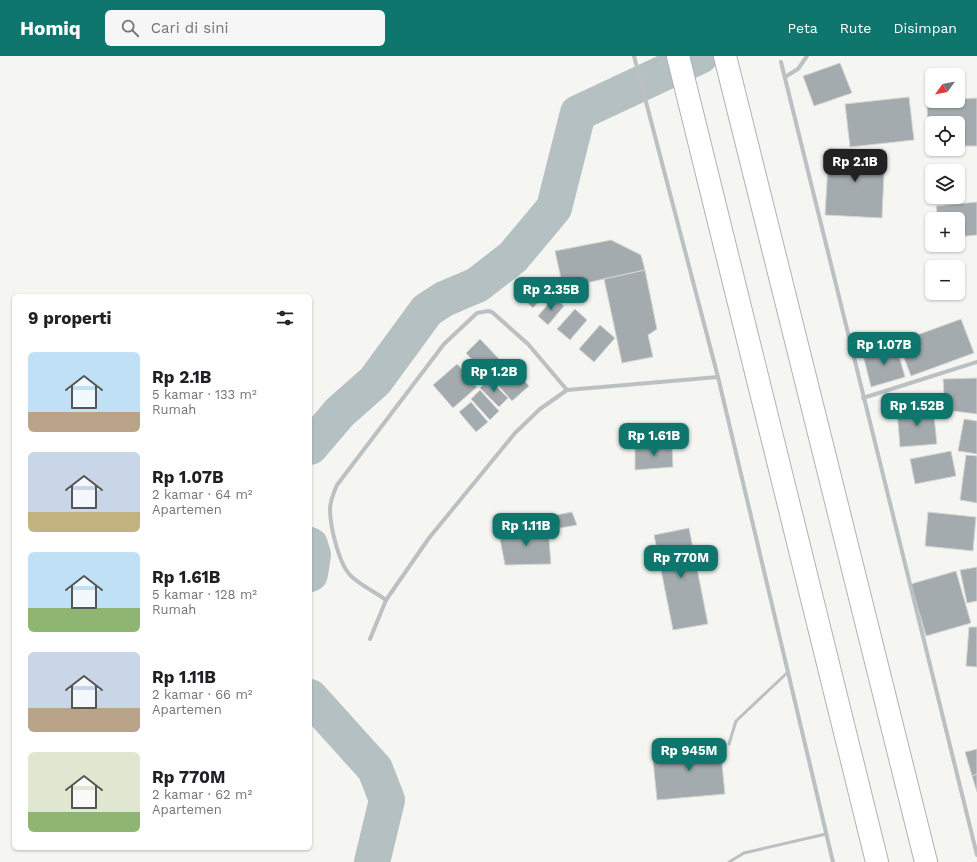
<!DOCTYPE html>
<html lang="id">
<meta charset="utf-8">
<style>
:root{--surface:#fff;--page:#f6f6f6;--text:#202124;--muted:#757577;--accent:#0f766e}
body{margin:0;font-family:"Work Sans",sans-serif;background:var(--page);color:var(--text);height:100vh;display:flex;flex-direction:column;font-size:15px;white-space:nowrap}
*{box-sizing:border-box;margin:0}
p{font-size:13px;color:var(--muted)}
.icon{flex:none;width:22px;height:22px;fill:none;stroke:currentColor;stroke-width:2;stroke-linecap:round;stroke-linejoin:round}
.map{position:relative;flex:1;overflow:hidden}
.drawer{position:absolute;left:12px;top:238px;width:300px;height:556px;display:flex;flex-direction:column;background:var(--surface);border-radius:6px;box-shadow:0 1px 3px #0004}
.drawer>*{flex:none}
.needle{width:26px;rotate:237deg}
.controls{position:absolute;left:925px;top:12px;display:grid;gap:8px}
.controls a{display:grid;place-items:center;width:40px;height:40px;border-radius:6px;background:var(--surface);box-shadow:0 1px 3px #0004;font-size:20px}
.price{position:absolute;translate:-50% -34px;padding:0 9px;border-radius:8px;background:var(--accent);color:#fff;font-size:13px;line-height:26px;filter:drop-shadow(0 1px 2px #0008)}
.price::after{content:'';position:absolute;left:50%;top:24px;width:12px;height:9px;margin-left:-6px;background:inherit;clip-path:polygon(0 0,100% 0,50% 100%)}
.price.on{background:#222;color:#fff}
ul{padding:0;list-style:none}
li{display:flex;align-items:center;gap:12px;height:100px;padding:0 16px}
li span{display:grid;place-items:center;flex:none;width:112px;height:80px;border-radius:6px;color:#555}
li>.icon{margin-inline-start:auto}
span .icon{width:48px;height:48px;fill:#fffc;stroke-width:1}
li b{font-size:17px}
h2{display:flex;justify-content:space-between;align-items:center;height:48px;padding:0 16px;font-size:17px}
header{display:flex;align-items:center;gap:24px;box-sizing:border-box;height:56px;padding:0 20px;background:var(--accent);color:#fff}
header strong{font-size:19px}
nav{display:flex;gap:22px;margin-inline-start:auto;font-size:14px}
.search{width:280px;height:36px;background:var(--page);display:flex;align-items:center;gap:10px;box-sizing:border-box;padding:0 14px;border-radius:6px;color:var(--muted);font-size:15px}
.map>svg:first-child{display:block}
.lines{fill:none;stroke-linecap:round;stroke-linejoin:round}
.river{stroke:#b4c0c2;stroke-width:36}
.building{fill:#a3abae;stroke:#d7d6d5}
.secondary-casing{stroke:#adb4b6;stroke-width:24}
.lane{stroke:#bbc0c2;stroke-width:3}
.street{stroke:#bbc0c2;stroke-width:4}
.secondary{stroke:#fff;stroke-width:22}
</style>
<header>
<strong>Homiq</strong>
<div class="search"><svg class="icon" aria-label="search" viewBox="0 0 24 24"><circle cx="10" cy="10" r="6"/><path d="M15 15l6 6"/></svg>Cari di sini</div>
<nav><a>Peta</a><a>Rute</a><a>Disimpan</a></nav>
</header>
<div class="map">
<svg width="977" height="806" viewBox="0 0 977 806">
<rect width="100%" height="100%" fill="#f5f5f2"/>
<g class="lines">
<g class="river">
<polyline points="310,391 340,356 375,325 427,254 444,243 477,229 513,201 554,152 578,57 700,0"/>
<polyline points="310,489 313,499 310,518"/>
<polyline points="310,641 375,713 387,744 372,806"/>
</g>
</g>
<g class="building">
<polygon points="840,7 852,37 814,50 803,20"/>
<polygon points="909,41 914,84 850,91 845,48"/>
<polygon points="977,42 977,90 958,90 958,67 932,67 932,91 928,92 927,44 958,45 958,43"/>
<polygon points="829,92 885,95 882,162 825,159"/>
<polygon points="977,146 977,179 958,181 958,163 938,163 936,150"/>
<polygon points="611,184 641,199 645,214 563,232 555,195"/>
<polygon points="645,214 657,273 648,279 653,301 622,307 604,223"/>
<polygon points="535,221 549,234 533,252 519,239"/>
<polygon points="554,241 564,250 548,269 538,260"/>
<polygon points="575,253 587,264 570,284 557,273"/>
<polygon points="961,263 974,297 911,320 898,286"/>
<polygon points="600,269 615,282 594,306 579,293"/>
<polygon points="480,283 501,305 486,319 466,297"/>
<polygon points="896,289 905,321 871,331 863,299"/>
<polygon points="506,304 529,330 512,345 489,319"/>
<polygon points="457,308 477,331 453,352 433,329"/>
<polygon points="977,322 977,358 945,354 943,323"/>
<polygon points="489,323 508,342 499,351 480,332"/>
<polygon points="480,334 499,355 490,364 471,343"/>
<polygon points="471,346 488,366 476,376 459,356"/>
<polygon points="933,351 937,388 900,391 897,354"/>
<polygon points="964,363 977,365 977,398 958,395"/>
<polygon points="672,389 673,411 635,414 635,391"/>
<polygon points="951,395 956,420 915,428 910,403"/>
<polygon points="966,399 977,400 977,447 960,444"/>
<polygon points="572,456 577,469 560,472 556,459"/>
<polygon points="928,456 976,461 973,495 925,490"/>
<polygon points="548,470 551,508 505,509 499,478"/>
<polygon points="689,472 708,568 673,574 654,479"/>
<polygon points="977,511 977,545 967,547 960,514"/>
<polygon points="956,515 971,567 926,580 911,528"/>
<polygon points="969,571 977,571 977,611 966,610"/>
<polygon points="720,688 725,738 657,744 652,695"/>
<polygon points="977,693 977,718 972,720 965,696"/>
<polygon points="977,718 977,736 972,720"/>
</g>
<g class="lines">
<defs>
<g id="secondary">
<polyline points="678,0 877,806"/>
<polyline points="725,0 926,806"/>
</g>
</defs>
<use href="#secondary" class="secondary-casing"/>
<g class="lane">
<polyline points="729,688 736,665 788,616"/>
<polyline points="729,806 744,797 826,778"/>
</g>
<g class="street">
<polyline points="634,0 718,321 833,806"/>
<polyline points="781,6 977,799"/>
<polyline points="785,21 798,13 807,0"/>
<polyline points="863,342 977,306"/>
<path d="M386,544C375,536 362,530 352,521C339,510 330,470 330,453C330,445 334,436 337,429L444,288L477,257L488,255L492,256L528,288L567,334"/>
<polyline points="370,583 386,544 429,482 515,377 540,353 567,334 718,321"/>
</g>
<use href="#secondary" class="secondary"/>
</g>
</svg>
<div class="controls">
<a><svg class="needle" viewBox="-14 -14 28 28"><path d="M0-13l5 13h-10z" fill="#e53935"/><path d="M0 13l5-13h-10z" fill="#757577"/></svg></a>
<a><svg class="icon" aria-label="locate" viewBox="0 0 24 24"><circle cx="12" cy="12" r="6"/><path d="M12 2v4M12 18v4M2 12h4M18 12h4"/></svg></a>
<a><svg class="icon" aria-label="layers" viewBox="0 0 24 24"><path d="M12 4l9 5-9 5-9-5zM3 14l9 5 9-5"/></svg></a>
<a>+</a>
<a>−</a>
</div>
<b class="price on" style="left:855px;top:127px">Rp 2.1B</b>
<b class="price" style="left:551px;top:255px">Rp 2.35B</b>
<b class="price" style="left:884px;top:310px">Rp 1.07B</b>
<b class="price" style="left:494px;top:337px">Rp 1.2B</b>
<b class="price" style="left:917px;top:371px">Rp 1.52B</b>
<b class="price" style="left:654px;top:401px">Rp 1.61B</b>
<b class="price" style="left:526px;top:491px">Rp 1.11B</b>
<b class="price" style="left:681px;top:523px">Rp 770M</b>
<b class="price" style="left:689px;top:716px">Rp 945M</b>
<section class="drawer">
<h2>9 properti<svg class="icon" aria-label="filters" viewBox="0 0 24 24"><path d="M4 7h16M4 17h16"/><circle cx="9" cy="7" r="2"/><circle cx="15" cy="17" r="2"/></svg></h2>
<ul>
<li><span style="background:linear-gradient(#bfe0f5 75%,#b9a48a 0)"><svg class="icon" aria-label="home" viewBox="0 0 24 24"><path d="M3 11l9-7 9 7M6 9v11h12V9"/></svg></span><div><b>Rp 2.1B</b><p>5 kamar · 133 m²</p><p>Rumah</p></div></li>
<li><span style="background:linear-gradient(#c9d6e8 75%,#c2b280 0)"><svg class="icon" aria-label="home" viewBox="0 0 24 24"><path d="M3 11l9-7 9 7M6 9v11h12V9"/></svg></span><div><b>Rp 1.07B</b><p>2 kamar · 64 m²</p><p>Apartemen</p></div></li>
<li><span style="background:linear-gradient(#bfe0f5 70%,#8fb573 0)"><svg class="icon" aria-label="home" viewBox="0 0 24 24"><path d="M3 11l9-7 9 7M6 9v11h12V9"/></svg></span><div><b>Rp 1.61B</b><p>5 kamar · 128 m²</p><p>Rumah</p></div></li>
<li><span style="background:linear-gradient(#c9d6e8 70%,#b9a48a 0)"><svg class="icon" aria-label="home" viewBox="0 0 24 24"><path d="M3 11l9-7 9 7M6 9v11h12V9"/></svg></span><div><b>Rp 1.11B</b><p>2 kamar · 66 m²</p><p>Apartemen</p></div></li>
<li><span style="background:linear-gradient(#dfe7d0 75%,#8fb573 0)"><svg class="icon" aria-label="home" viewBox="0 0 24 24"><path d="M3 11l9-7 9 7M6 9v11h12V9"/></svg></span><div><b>Rp 770M</b><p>2 kamar · 62 m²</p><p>Apartemen</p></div></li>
</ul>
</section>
</div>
